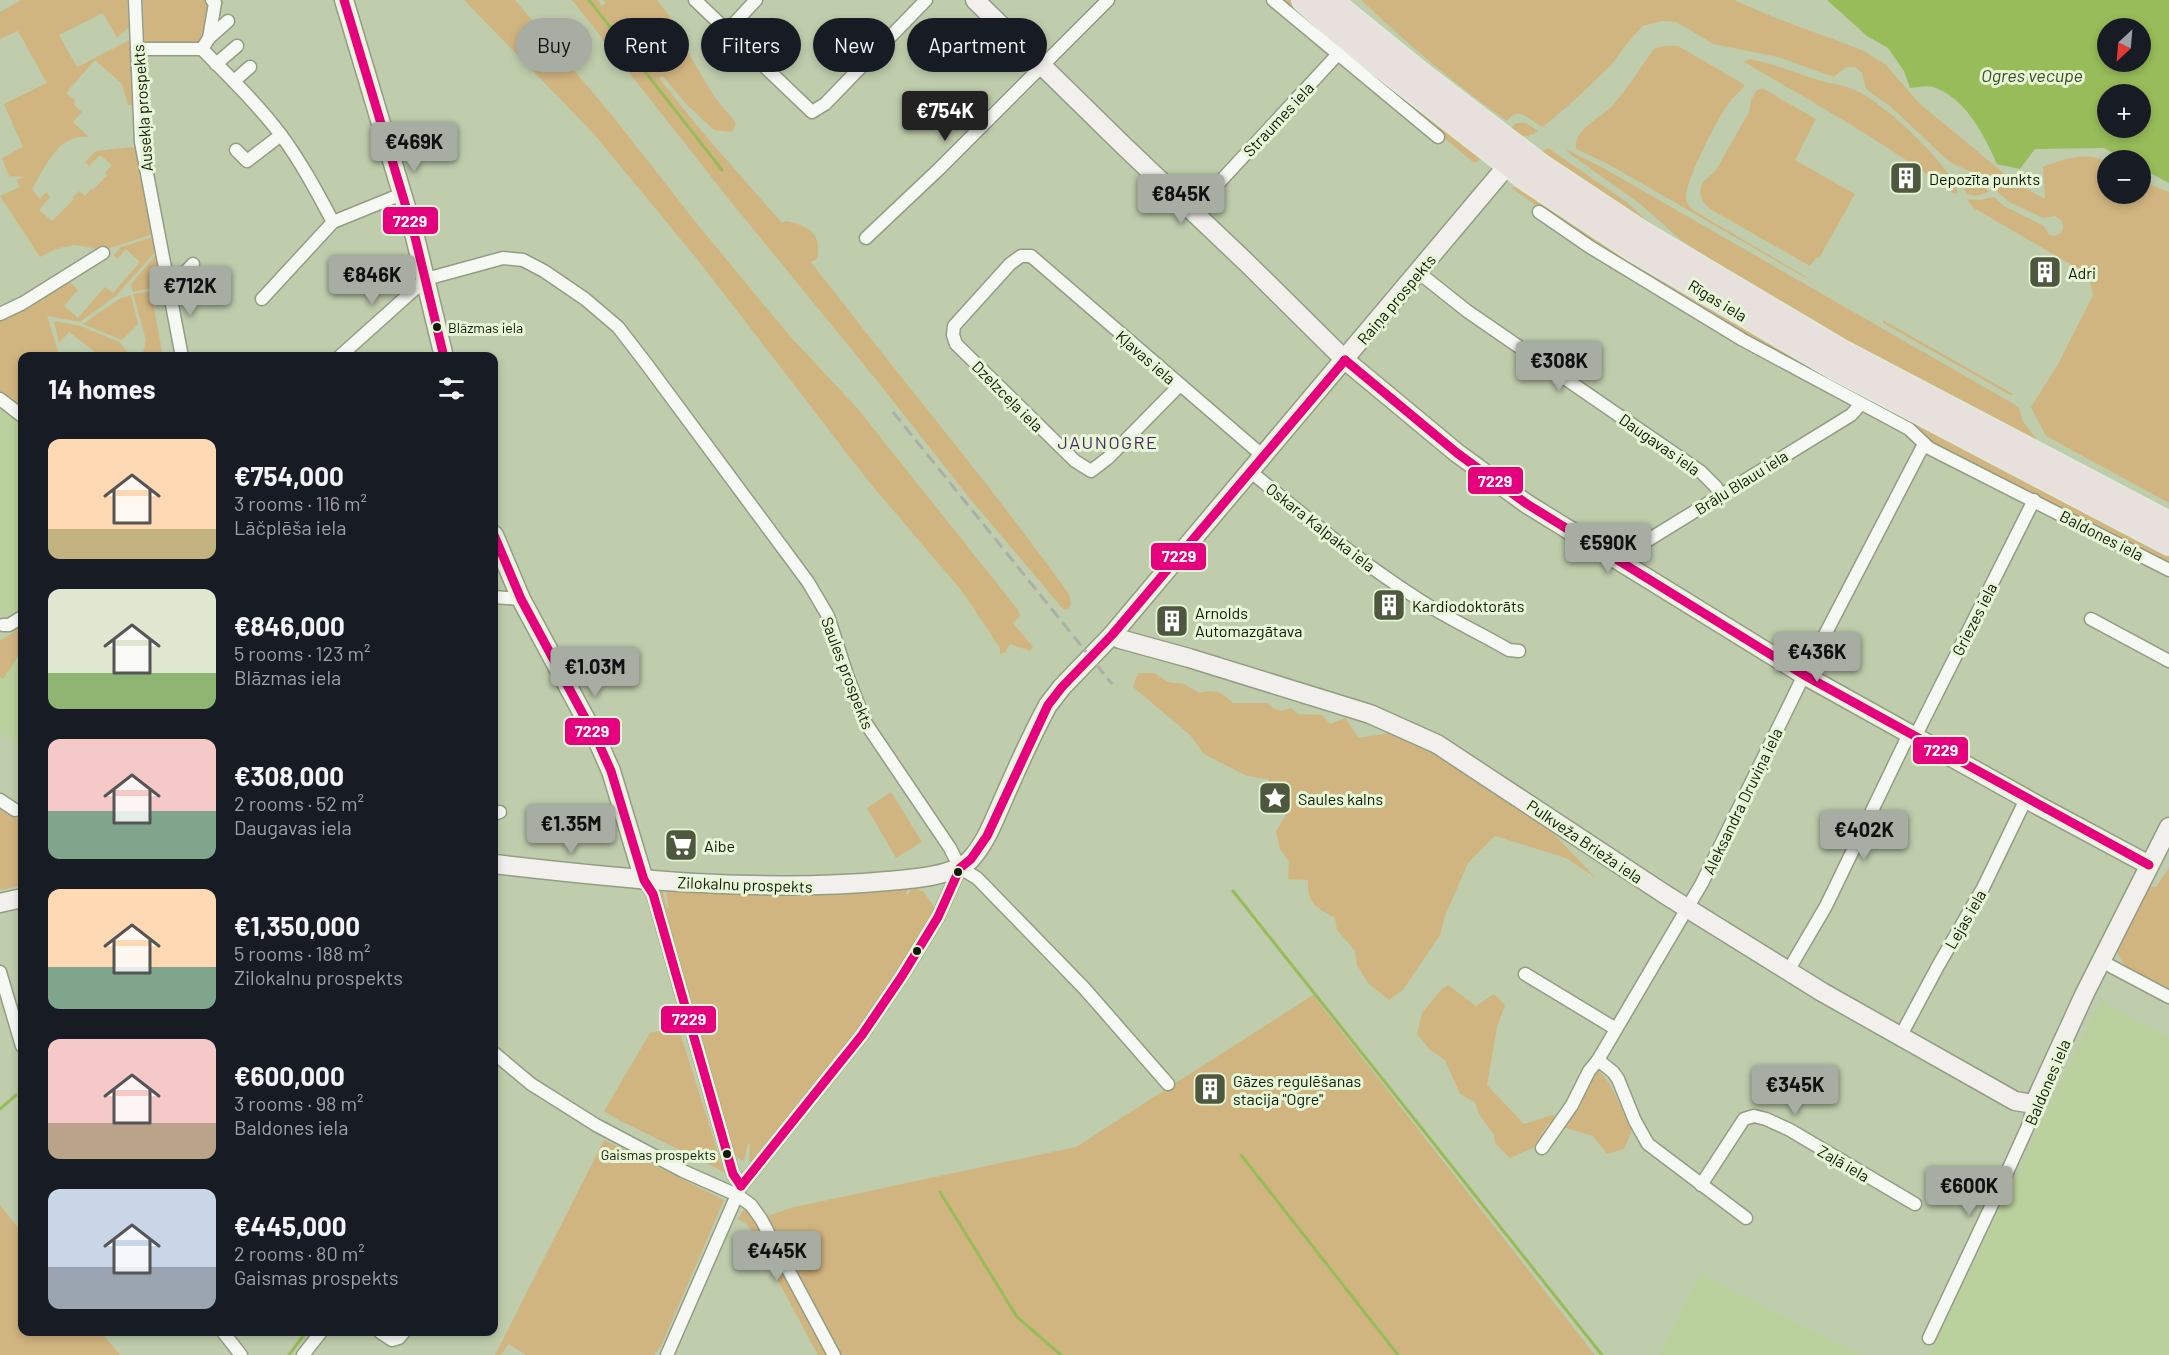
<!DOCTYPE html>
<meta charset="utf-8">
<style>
:root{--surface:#171b24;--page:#242831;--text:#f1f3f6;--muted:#9ea1a6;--accent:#a7ada3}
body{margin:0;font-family:Barlow,sans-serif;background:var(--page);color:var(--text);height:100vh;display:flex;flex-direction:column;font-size:22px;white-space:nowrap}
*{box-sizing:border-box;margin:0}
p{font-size:20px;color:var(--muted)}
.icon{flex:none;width:33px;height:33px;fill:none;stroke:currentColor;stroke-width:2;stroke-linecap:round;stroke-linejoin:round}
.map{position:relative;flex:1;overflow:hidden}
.drawer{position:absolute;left:18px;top:352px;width:480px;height:984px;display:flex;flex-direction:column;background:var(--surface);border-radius:12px;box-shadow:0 3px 9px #0003}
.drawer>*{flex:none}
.top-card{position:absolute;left:516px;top:18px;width:570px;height:54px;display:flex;gap:12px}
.needle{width:39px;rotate:206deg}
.tools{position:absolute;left:2097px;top:18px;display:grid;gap:12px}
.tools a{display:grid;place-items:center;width:54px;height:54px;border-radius:50%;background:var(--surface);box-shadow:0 3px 9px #0003;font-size:30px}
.price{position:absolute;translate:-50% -51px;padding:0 14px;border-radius:6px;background:var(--accent);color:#111;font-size:20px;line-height:39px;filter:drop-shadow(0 2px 3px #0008)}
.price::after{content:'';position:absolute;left:50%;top:36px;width:18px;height:14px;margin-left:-9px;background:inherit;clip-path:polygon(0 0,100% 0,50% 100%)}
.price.selected{background:#222;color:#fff}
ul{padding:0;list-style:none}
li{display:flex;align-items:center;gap:18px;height:150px;padding:0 30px}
li span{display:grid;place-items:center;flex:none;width:168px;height:120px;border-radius:12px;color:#555}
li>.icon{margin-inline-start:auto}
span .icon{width:72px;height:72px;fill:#fffc;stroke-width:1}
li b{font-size:26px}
h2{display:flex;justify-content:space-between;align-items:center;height:72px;padding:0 30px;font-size:26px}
.chip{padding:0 21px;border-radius:27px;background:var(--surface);box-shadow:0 3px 9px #0003;font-size:21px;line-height:54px}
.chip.selected{background:var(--accent);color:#111}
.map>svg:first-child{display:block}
.built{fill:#bbd19d}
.green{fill:#d1b581}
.water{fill:#98bc59;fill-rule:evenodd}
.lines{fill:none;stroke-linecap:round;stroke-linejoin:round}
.stream{stroke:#98bc59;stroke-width:3}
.street-casing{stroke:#929d83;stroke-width:15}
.secondary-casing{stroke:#929d83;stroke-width:21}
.highway-casing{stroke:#e2e8da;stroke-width:26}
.street{stroke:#f5f8f3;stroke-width:12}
.secondary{stroke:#f1f0ec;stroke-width:18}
.highway{stroke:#e7e0dc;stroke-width:22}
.rail{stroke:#abafa7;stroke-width:3;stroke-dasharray:12 6;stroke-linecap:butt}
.bus-1-casing{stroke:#e8f6d8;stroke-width:14}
.bus-1{stroke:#e5007d;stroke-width:9}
.bus-dot{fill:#101903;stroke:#e8f6d8;stroke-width:2}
.labels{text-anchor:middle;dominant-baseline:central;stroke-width:6;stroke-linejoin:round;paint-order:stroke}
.bus-label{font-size:14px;fill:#101903;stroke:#e8f6d8;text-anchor:start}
.street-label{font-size:16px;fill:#101903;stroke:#e8f6d8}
.poi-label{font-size:16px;fill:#101903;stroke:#e8f6d8;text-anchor:start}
.water-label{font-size:18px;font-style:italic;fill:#3b4e1d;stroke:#e8f6d8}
.neighbourhood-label{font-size:18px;letter-spacing:1.5px;fill:#472861;stroke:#e8f6d8}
.line-badge{stroke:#e8f6d8;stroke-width:2}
.badge-label{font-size:16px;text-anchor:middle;font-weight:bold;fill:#fff}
</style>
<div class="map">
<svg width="2169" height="1355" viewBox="0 0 2169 1355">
<rect width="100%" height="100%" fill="#bfcdac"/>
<g class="built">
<polygon points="2,409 22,425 22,612 13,618 0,612 0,410"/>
<polygon points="22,624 22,745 0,732 0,639"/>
<polygon points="2101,1001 2169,1038 2169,1355 1929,1355"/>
<polygon points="1700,1274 1860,1355 1659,1355"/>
</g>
<g class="green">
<path d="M21,0H127L129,27L117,38L103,13L59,35L77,67L130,40L135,106L128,105L122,84L95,60L66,93L75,100L74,105L82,112L73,122L89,137C85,137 79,136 75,138C54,143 42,173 32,189L40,199L46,192L50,197L39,210L52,221L74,199L73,197L79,191L85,196L91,189L93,190L107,175L105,173L112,165L100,155L89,166L85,162L96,151L132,147L137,149L153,234L104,250L74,245L56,249L40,257L0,196L20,187L16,180L24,177L9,176L2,158L23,147L4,104L47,83L18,31L0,39V12Z"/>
<polygon points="143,0 221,0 224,3 219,7 203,41 198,42 144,43"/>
<polygon points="464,0 515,0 611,114 694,220 788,334 858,409 1018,610 1020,616 1013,623 1033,647 1030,651 1010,644 1005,652 1000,654 1000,648 962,591 869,482 697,259 593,133"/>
<path d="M572,0H598L602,6L606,3L603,0H657L680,30L677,33L713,95L736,123L732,132L714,130L686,104L663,76L659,78L703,133L782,223L786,221C810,226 822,234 817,259L811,262C896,373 987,480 1069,594L1071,603L1069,609L1064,610L971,500L874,377L727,197Z"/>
<polygon points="1279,0 1289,0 1483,156 1477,162 1474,163"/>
<path d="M1361,0H1734L1773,17L1862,50L1885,64L1920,104L2017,184L2045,199L2043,167C2064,159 2087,151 2107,162L2108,194H2140L2141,181L2169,192V503L2046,436L2031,407L2057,366L2093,295L2089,275L1972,207L1967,199L1979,200L1994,197L2004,206L2044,226L2049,235C2058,237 2066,232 2062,221L2055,216L2043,218L2009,202L1979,175L1953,164L1943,156L1891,107L1866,89L1862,73L1855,67H1846L1834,77L1778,57L1713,44L1687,28L1675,22L1662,21L1643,26L1628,42L1612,64L1578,97L1543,127C1529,121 1519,104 1507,121C1455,85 1407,43 1361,0Z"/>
<path d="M1664,46H1678L1745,85C1741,92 1734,95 1730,102C1718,117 1685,181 1686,199C1687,204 1690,207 1693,210L1808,278H1806L1608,164L1576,149C1573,130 1599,119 1611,107C1627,90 1640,68 1654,49Z"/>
<path d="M1749,59C1772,63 1793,72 1815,79C1826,83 1839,84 1850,88C1877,97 1927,145 1944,168C1950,175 1953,184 1958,192L1954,194C1888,144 1816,104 1744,62Z"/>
<polygon points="1762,88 1816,119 1795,160 1855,194 1819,258 1816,258 1810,266 1710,209 1703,202 1700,192 1702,183 1716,170 1749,112 1751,100 1756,91"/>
<path d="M1516,123H1526L1538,131C1527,139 1519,136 1508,131Z"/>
<polygon points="1548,148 1628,203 1658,232 1540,153"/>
<polygon points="1566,149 1605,169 2019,407 2022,420 2041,445 1778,305 1681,240 1639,203 1570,154"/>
<path d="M1959,173C1970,178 1971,189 1985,187L1989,192L1976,196L1967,194L1958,177Z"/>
<polygon points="1510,187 1521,188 2169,551 2169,567 1933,445 1732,329 1549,215"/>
<polygon points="153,237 155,252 117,295 80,322 47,316 59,354 56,357 22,357 22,411 0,393 0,318 41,297 43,301 45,296 68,281 78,290 64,306 78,318 105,287 113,293 140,262 126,249 117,259 114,255 121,247"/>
<polygon points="157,254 162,286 133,292 131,284"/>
<polygon points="151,291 163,357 142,357 146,340 133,294"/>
<polygon points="131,295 138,324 122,340 83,324 119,299"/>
<polygon points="1883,320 2013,394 2010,395 1883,323"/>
<polygon points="54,321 81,326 119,342 132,357 110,357 106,353 102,357 95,354 95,352 69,332 59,343"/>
<path d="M19,628C29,647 13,663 3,679L0,677V641Z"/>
<path d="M1138,673H1154L1168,682L1184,684L1199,693C1215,689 1222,692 1233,703H1267L1273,708L1281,711L1291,708L1298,714L1322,715L1330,724L1346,718L1358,738L1390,733L1437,755L1474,777L1546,826L1596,878L1566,858L1495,836L1468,863L1445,916L1440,935L1403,990L1389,1000L1368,983L1357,965L1355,951L1337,930L1335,918C1316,907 1307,904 1308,880L1288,879L1289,862L1280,849L1276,831L1285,816L1287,805L1275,798L1268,779L1247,776L1204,754L1190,735L1133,687Z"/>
<polygon points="891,792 922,842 896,858 867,808"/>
<polygon points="0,809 22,812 22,886 0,890"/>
<polygon points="2169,868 2169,992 2128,971 2114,948 2145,887 2156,887"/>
<path d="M665,886H909L906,894L908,895L913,887L924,892L934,907L931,919L862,1028L757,1159L749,1162L750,1144H748L744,1161C736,1159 734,1153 731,1145L658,894L662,888L666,906L669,909Z"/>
<polygon points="1448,985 1476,1006 1494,994 1505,1005 1497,1027 1487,1085 1524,1124 1552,1115 1567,1121 1597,1069 1610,1084 1632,1131 1624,1149 1607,1154 1593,1136 1549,1123 1533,1148 1510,1158 1495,1143 1494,1135 1479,1114 1475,1102 1460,1094 1445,1060 1429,1049 1417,1034 1422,1013 1442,989"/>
<polygon points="1313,995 1595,1355 818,1355 748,1225 738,1219 749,1201 766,1217 790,1208 1076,1147"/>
<polygon points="678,1026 724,1172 617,1119 604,1111 650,1033"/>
<polygon points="604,1140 724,1200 661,1346 654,1355 526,1355 509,1344 501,1355 495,1355"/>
<polygon points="0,1205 22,1233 22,1332 101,1332 120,1355 0,1355"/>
</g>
<path class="water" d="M1827,0H2169V183L2141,168L2140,160H2126L2104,148L2035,149L2020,169L1997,164C1984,135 1966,98 1933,87C1927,85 1917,87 1910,88L1904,71L1888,48L1867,36ZM2108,28H2140V62H2108ZM2108,94H2140V128H2108Z"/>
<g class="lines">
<g class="stream">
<polyline points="589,0 722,170"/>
<polyline points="1233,891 1602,1355"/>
<polyline points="0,1109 16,1095"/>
<polyline points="1241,1155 1398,1355"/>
<polyline points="940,1192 1017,1317 1061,1355"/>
<polyline points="289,1355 306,1332"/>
</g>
<defs>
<g id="street">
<polyline points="135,0 141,142 182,357"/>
<path d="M212,0L215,3L209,38L202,49C229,77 258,104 281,135C301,162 317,192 333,222L402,194"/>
<polyline points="695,0 812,112 825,104 926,0"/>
<polyline points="1273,0 1438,137"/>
<polyline points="728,30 756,0"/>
<polyline points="209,38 228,21"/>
<polyline points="137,49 202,49"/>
<polyline points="216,64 237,46"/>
<polyline points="234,81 250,67"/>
<polyline points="236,150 247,161 281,135"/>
<polyline points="1193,211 1338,54"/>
<polyline points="1539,212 1590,247 1743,340 1909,429 1929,448 2169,570"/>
<polyline points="866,238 939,169 1108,0"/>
<polyline points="1418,272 1467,311 1701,472 1716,487 1720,495"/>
<polyline points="169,286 178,280 193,264"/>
<polyline points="262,299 333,222"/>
<polyline points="0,314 23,303 103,253"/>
<polyline points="339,357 426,279 503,258 523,260 544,271 585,299 618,327 645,362 808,582 828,616 847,675 865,722 950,848 960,868 977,878 1084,988 1168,1084"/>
<polyline points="1179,386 1108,458 1091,471 1075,461 956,344 953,335 954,326 1010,264 1021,256 1031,256 1263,456"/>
<polyline points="0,399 22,416"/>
<path d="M1250,471C1305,517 1360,562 1421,601C1449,619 1480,633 1509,650L1519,651"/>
<polyline points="1620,561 1632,550 1851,415 1861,404"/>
<polyline points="494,597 521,599"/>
<polyline points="2091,619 2169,661"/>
<polyline points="3,625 9,625 22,617"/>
<polyline points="1915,737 2034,500"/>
<polyline points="0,800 15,810"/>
<polyline points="494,814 500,812"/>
<polyline points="644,880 653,894 733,1174 741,1186"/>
<polyline points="2101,961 2169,997"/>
<polyline points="1788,971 1826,906 1909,734"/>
<polyline points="0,972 22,1046"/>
<polyline points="1525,974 1616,1029"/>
<polyline points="1900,1037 1938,966 1983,888 2026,799"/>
<polyline points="494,1053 531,1084 596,1125 683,1171 737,1195 751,1205 761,1219 834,1355"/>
<polyline points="1598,1060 1613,1072 1618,1079 1635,1121 1648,1144 1746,1218"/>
<polyline points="1542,1148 1572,1105 1589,1071 1598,1060 1702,883 1804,675 1924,444"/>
<polyline points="1701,1185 1744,1119 1754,1116 1766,1119 1790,1130 1915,1204"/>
<polyline points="223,1332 241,1355"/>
<polyline points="380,1332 392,1340 399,1338 404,1332"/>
<polyline points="1929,1338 2004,1179 2028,1126 2034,1104"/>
<polyline points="303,1355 321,1332"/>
<polyline points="667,1355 741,1186 862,1035 902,976 938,917 960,868"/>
</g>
<g id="secondary">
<polyline points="344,0 415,237 444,357"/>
<polyline points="975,0 1125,147 1248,264 1345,360 1457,453 1527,504 1804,675 2041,807 2149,865"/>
<polyline points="494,535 521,599 599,744 611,771 644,880"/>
<polyline points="1112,635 1120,639 1189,658 1370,714 1437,744 1666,895 1822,992 2015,1101 2034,1104 2085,993 2169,827"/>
<path d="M494,864C624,879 756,893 888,881C911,879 954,876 970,860C986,843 994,820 1003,800C1017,768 1031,736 1048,705L1062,687L1112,635L1516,155"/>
<polyline points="0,903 22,898"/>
</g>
<g id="highway">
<polyline points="1304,0 1349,40 1527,179 1633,249 1836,368 2169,543"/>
<polyline points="1329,0 1419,73 1539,165 1643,234 1840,351 2169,524"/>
</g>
</defs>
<use href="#street" class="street-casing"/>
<use href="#secondary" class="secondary-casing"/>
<use href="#highway" class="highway-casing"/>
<use href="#street" class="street"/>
<use href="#secondary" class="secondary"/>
<use href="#highway" class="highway"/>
<polyline class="rail" points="893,412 1112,684"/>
<defs>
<g id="bus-1">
<polyline points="344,0 415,237 444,357"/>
<polyline points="1345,360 1457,453 1527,504 1804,675 2149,865"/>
<polyline points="494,535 521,599 599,744 611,771 644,880 653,894 733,1174 741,1186"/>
<polyline points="741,1186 862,1035 902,976 938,917 960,868 971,859 987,836 1048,705 1062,687 1112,635 1345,360"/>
</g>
</defs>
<use href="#bus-1" class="bus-1-casing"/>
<use href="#bus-1" class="bus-1"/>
</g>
<defs>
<symbol id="building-square" viewBox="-11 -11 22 22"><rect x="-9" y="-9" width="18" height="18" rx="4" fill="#4d583e" stroke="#e8f6d8"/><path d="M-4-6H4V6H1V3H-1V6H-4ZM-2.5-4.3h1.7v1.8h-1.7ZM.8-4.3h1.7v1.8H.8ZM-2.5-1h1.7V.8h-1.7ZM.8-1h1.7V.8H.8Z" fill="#fff"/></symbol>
<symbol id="sight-square" viewBox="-11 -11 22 22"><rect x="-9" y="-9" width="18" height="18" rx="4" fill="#4d583e" stroke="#e8f6d8"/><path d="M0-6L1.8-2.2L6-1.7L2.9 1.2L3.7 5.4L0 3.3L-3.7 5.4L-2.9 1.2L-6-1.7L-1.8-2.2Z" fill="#fff"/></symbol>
<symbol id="supermarket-square" viewBox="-11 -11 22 22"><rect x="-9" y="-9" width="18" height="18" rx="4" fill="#4d583e" stroke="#e8f6d8"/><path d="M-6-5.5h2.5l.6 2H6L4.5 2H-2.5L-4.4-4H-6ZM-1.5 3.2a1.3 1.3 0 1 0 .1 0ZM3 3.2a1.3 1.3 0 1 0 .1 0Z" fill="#fff"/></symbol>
</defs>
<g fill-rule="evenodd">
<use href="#building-square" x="1887" y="159" width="38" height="38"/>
<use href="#building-square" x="2026" y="253" width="38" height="38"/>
<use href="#building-square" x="1370" y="586" width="38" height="38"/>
<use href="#building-square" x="1153" y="602" width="38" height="38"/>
<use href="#sight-square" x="1256" y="779" width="38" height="38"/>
<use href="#supermarket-square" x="662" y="826" width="38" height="38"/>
<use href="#building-square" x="1191" y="1070" width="38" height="38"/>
</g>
<g class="bus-dot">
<circle cx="437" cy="327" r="5"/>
<circle cx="958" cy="872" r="5"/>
<circle cx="917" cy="951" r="5"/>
<circle cx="727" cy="1154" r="5"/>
</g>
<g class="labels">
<g class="bus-label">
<text x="448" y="327">Blāzmas iela</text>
<text x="716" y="1154" text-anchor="end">Gaismas prospekts</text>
</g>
<g class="street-label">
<text transform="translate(142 108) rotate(-94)">Ausekļa prospekts</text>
<text transform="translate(1278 119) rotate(-47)">Straumes iela</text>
<text transform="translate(1396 299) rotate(-50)">Raiņa prospekts</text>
<text transform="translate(1718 300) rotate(31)">Rīgas iela</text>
<text transform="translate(1146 357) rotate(41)">Kļavas iela</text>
<text transform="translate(1008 396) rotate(45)">Dzelzceļa iela</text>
<text transform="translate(1660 444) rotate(35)">Daugavas iela</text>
<text transform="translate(1741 482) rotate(-32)">Brāļu Blauu iela</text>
<text transform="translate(1321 527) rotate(38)">Oskara Kalpaka iela</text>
<text transform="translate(2102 535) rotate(27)">Baldones iela</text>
<text transform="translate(1974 619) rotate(-63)">Griezes iela</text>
<text transform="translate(848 673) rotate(69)">Saules prospekts</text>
<text transform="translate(1742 801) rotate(-64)">Aleksandra Druviņa iela</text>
<text transform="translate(1585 841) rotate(34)">Pulkveža Brieža iela</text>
<text transform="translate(745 884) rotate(2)">Zilokalnu prospekts</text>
<text transform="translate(1965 919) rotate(-60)">Lejas iela</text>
<text transform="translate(2047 1082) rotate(-67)">Baldones iela</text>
<text transform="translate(1844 1163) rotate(30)">Zaļā iela</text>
</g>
<g class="poi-label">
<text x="1929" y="178">Depozīta punkts</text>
<text x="2068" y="272">Adri</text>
<text x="1412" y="605">Kardiodoktorāts</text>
<text x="1195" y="612">Arnolds<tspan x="1195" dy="18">Automazgātava</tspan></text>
<text x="1298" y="798">Saules kalns</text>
<text x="704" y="845">Aibe</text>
<text x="1233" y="1080">Gāzes regulēšanas<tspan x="1233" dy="18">stacija "Ogre"</tspan></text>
</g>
<g class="water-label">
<text x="2032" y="75">Ogres vecupe</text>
</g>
<g class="neighbourhood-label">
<text x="1108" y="442">JAUNOGRE</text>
</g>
</g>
<g class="line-badge">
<rect x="382" y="206" width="57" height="29" rx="6" fill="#e5007d"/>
<rect x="1467" y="466" width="57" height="29" rx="6" fill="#e5007d"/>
<rect x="1150" y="542" width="57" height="29" rx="6" fill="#e5007d"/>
<rect x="564" y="717" width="57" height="29" rx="6" fill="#e5007d"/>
<rect x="1912" y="736" width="57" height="29" rx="6" fill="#e5007d"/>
<rect x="660" y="1005" width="57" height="29" rx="6" fill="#e5007d"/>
</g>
<g class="badge-label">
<text x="410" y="227">7229</text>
<text x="1495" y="487">7229</text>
<text x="1179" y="562">7229</text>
<text x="592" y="737">7229</text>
<text x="1941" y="756">7229</text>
<text x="689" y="1025">7229</text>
</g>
</svg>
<div class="tools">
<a><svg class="needle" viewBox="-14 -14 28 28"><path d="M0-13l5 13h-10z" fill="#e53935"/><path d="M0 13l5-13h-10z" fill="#9ea1a6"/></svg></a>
<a>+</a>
<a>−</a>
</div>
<b class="price selected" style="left:945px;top:142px">€754K</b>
<b class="price" style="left:414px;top:173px">€469K</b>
<b class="price" style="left:1181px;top:225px">€845K</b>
<b class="price" style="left:372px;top:306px">€846K</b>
<b class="price" style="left:190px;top:317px">€712K</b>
<b class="price" style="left:1559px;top:392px">€308K</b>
<b class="price" style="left:1608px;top:574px">€590K</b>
<b class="price" style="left:1817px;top:683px">€436K</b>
<b class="price" style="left:595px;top:698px">€1.03M</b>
<b class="price" style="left:571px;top:855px">€1.35M</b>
<b class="price" style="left:1864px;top:861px">€402K</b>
<b class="price" style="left:1795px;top:1116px">€345K</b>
<b class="price" style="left:1969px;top:1217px">€600K</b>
<b class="price" style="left:777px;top:1282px">€445K</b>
<div class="top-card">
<a class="chip selected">Buy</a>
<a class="chip">Rent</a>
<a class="chip">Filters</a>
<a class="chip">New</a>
<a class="chip">Apartment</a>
</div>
<section class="drawer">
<h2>14 homes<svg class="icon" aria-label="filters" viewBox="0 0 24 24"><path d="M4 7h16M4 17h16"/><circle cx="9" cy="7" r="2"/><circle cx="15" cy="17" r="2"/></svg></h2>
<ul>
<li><span style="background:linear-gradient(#ffd9b3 75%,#c2b280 0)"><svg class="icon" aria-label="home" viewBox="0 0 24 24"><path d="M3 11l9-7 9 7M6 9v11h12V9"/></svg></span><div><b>€754,000</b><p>3 rooms · 116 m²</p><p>Lāčplēša iela</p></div></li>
<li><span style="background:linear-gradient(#dfe7d0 70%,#8fb573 0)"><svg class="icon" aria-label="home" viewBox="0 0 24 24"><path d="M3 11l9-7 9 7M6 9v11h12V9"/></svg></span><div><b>€846,000</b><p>5 rooms · 123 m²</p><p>Blāzmas iela</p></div></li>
<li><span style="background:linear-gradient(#f6c9c9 60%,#7fa58c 0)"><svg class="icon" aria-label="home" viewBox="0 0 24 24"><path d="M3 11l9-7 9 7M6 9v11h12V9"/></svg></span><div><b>€308,000</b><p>2 rooms · 52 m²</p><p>Daugavas iela</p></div></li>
<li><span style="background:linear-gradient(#ffd9b3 65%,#7fa58c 0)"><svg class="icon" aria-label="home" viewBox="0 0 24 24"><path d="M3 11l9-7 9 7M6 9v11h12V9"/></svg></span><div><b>€1,350,000</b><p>5 rooms · 188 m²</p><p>Zilokalnu prospekts</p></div></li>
<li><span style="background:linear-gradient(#f6c9c9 70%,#b9a48a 0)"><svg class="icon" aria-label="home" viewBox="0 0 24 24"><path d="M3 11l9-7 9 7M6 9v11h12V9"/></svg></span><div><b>€600,000</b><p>3 rooms · 98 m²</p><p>Baldones iela</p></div></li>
<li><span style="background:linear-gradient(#c9d6e8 65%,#9aa5b1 0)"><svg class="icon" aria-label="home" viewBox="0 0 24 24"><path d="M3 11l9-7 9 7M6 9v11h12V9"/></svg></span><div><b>€445,000</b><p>2 rooms · 80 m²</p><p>Gaismas prospekts</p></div></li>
</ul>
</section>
</div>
